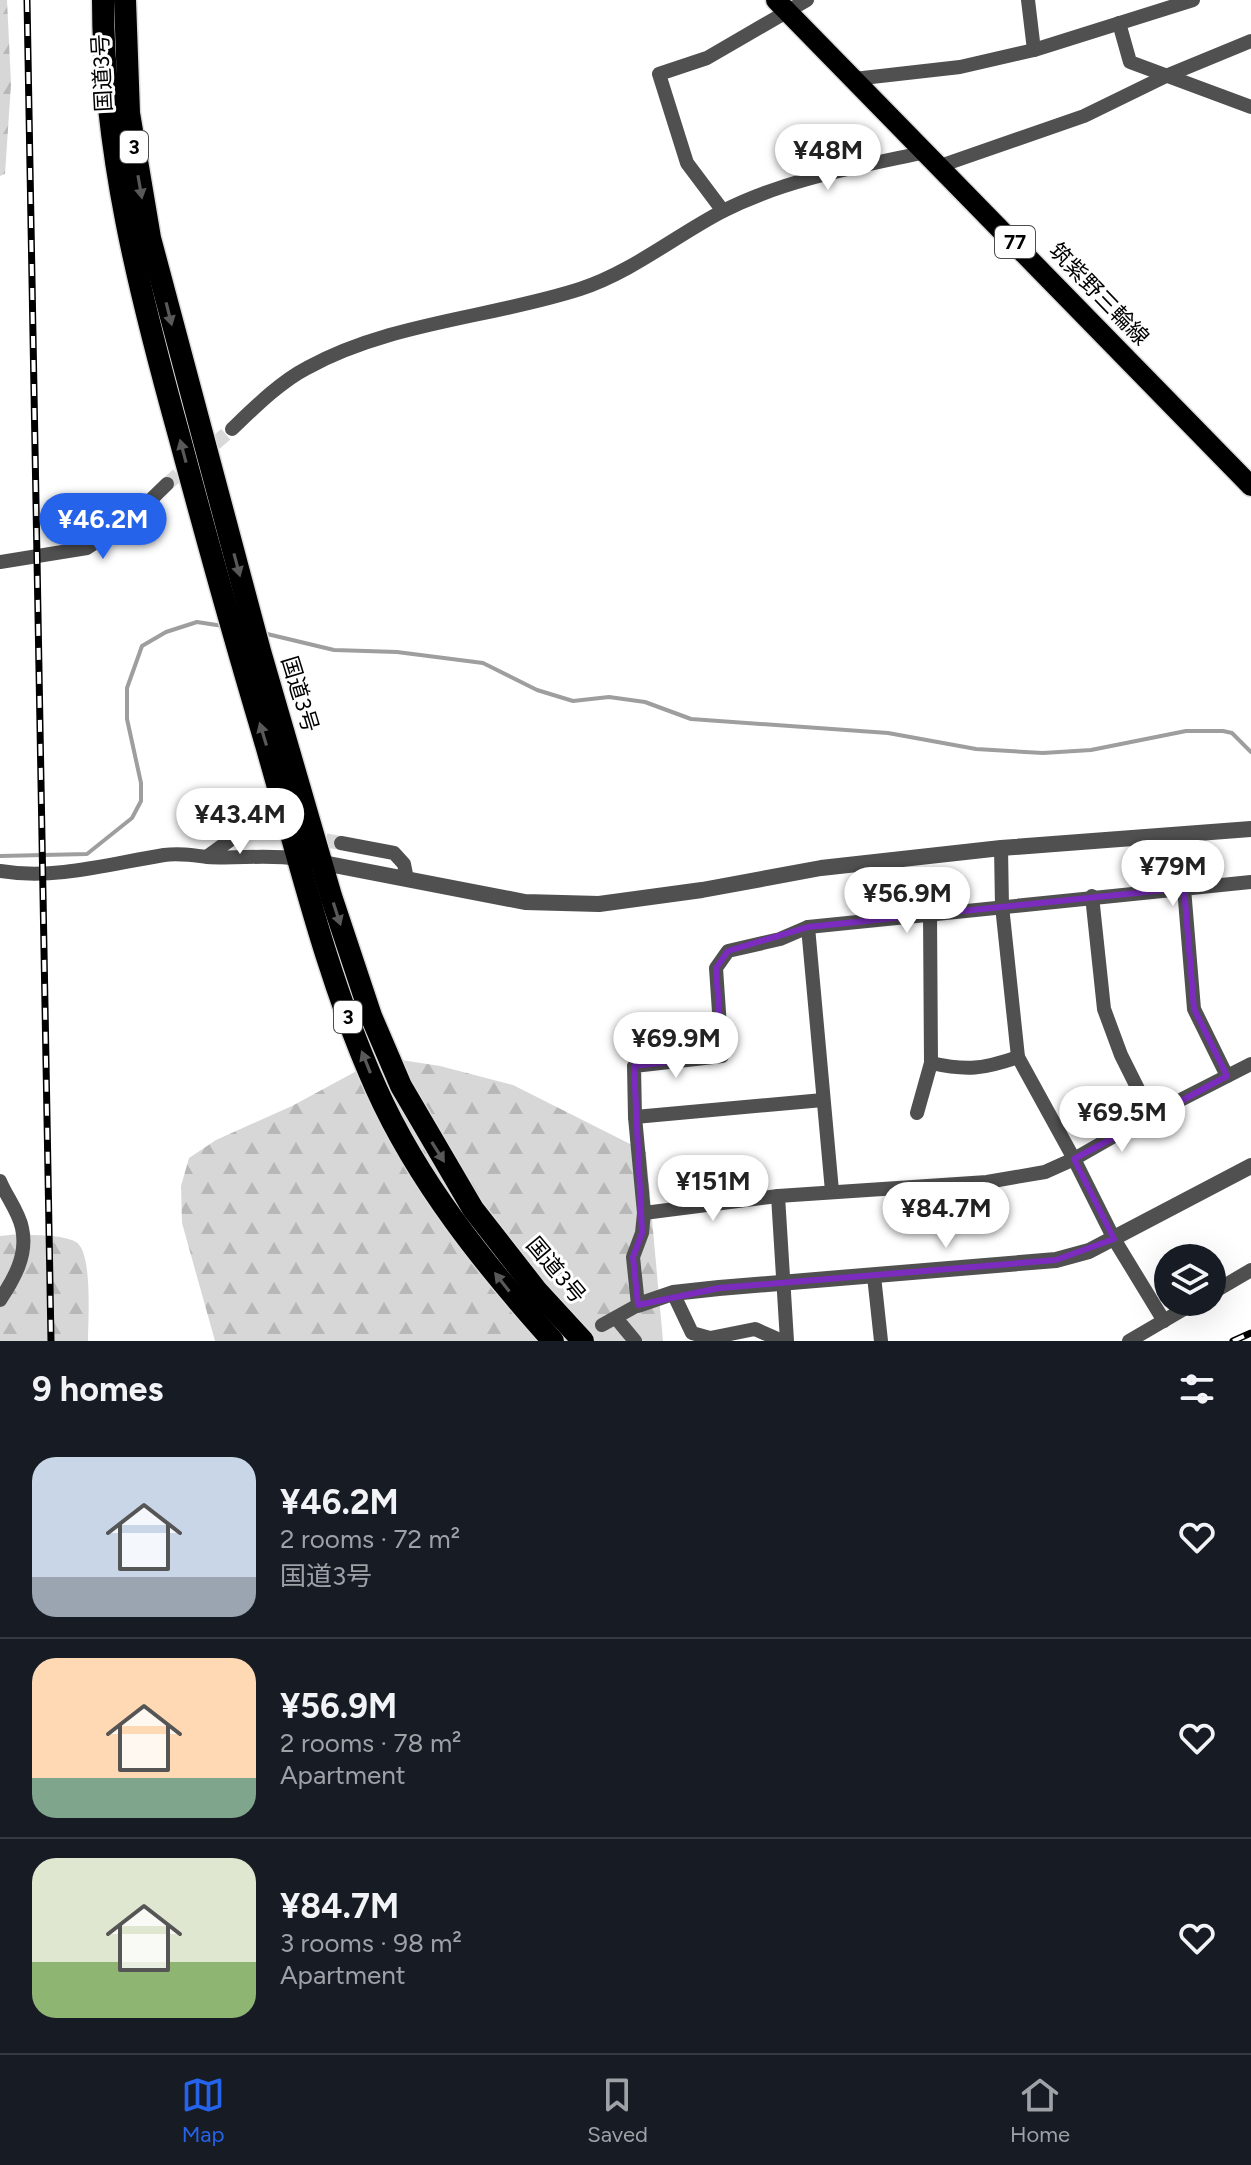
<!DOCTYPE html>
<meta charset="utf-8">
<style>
:root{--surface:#171b24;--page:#242831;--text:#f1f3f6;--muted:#9ea1a6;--line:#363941;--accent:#2563eb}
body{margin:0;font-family:Figtree,"Noto Sans JP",sans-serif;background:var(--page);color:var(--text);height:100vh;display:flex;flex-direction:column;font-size:30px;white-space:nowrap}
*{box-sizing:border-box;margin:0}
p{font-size:26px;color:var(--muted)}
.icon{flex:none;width:44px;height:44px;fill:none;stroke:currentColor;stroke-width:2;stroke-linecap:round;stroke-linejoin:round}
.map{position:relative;height:1341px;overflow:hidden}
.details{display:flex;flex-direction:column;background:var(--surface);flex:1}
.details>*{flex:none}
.buttons{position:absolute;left:1154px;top:1244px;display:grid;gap:16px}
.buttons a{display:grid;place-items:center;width:72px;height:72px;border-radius:50%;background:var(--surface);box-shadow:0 8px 32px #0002;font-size:40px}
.price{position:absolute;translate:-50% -68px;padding:0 18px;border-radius:28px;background:#fff;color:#222;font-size:26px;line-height:52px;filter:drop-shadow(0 2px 4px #0008)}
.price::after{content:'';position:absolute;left:50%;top:48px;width:24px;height:18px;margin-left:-12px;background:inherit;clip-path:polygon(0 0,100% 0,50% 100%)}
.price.on{background:var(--accent);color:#fff}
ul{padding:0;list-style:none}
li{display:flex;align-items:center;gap:24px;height:200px;padding:0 32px}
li+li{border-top:2px solid var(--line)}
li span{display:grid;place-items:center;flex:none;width:224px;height:160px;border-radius:24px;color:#555}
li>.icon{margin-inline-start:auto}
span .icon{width:96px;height:96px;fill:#fffc;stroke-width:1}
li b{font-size:34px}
h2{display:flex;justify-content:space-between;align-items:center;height:96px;padding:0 32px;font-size:34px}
.dock{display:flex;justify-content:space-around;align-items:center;height:112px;border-top:2px solid var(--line);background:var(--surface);font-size:22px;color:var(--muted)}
.dock a{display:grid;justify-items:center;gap:4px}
.dock .on{color:var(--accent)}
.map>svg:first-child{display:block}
.forest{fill:url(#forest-firs)}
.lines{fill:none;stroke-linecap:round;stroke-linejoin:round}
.stream{stroke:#9e9e9e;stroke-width:4}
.minor-tunnel{stroke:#d9d9d9;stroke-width:14;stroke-dasharray:14 7;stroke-linecap:butt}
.primary-casing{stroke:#dbdbdb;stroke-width:23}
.trunk-casing{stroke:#dbdbdb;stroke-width:25}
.minor{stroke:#505050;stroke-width:14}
.tertiary{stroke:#505050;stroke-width:16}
.primary{stroke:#000;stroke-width:20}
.trunk{stroke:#000;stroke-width:22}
.rail-casing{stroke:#000;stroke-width:7}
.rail{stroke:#fff;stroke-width:4;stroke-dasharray:12;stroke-linecap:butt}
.oneway{fill:#595959}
.marked{fill:none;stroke:#7b2cbf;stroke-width:6;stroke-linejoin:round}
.labels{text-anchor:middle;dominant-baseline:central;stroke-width:6;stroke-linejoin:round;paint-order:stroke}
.shield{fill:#fff;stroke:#4c4c4c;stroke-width:2}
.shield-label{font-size:20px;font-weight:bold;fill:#000}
.street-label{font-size:22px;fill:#000;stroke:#fff}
</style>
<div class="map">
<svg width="1251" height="1341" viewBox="0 0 1251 1341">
<defs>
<pattern id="forest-firs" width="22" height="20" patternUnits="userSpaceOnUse" patternTransform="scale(2)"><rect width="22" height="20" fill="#d7d7d7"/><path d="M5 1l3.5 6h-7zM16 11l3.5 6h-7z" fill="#b7b7b7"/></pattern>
</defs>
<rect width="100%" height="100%" fill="#fff"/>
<g class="forest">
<polygon points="0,0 7,0 11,84 5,174 0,176"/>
<polygon points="395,1059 440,1066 513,1085 646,1152 663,1341 215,1341 182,1223 181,1186 189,1158 216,1140 292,1106 364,1067"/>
<path d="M19,1234C35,1236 62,1234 76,1242C93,1252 88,1321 88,1341H0V1236Z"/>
</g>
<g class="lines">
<g class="stream">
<polyline points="263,633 334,650 397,652 483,663 537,690 573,701 609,697 645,702 691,719 888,733 976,749 1043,753 1091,750 1186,731 1223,731 1232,733 1251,752"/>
<polyline points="0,856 87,854 132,818 141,801 141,783 127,719 127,688 142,646 166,632 197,622 223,626"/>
</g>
<g class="minor-tunnel">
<polyline points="167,484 232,429"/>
<polyline points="264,830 341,843"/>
</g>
<defs>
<polyline id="primary" points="776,0 1251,486"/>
<g id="trunk">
<path d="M103,0C103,151 140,295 180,439C206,536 233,634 262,731C297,850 325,974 376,1088C418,1182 485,1265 553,1341"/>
<polyline points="125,0 129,113 150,238 260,651 331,896 371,1016 401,1086 473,1209 537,1291 583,1341"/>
</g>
</defs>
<use href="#primary" class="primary-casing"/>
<use href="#trunk" class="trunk-casing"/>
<g class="minor">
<polyline points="1028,0 1034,50"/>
<polyline points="1119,23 1130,62 1251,107"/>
<polyline points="854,79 960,67 1034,50 1193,0"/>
<polyline points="940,166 1084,116 1166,76 1251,41"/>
<polyline points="723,211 687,163 659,74 707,58 807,0"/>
<path d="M232,429C254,408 280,382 307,368C391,322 490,318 580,289C632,272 675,236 723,211C786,179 857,167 926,152"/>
<polyline points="0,562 87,548 132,518 167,484"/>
<polyline points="341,843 394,853 404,864 407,879"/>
<polyline points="1001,848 1002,906 1018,1057 1074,1159 1114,1239 1164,1321"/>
<polyline points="208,856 244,830 264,830"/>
<path d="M0,871C56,880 109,864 164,855C179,853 192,855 207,857C238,859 268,854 299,859"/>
<polyline points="1184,888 1194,1009 1227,1076"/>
<polyline points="1092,896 1104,1009 1121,1055 1151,1115"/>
<polyline points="808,927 832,1191"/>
<path d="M931,1063C967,1071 983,1069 1018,1057"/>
<polyline points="917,1113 931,1063 930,913"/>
<polyline points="635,1117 823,1100"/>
<path d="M0,1181C6,1196 19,1212 22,1228C28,1255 14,1279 0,1300"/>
<polyline points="778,1196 787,1341"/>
<polyline points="644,1213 778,1196 987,1182 1045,1172 1074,1159 1151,1115 1251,1064"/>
<polyline points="874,1276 881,1341"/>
<polyline points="673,1293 692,1333 710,1338 755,1329 782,1341"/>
<polyline points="1212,1293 1251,1270"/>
<polyline points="616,1318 635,1341"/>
<polyline points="602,1325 638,1305 633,1257 642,1233 644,1213 635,1117 634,1066 722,1056 716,968 728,951 780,939 808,927 1251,882"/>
<polyline points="1129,1341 1196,1302"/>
</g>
<g class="tertiary">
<polyline points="313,861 525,902 599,904 702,890 821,868 1001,848 1251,829"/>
<polyline points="638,1305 673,1293 719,1288 1056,1260 1089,1251 1251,1166"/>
</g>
<use href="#primary" class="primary"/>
<use href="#trunk" class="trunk"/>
<defs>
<g id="rail">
<polyline points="27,0 51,1341"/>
<polyline points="1233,1341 1251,1333"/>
</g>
</defs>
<use href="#rail" class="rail-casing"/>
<use href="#rail" class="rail"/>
</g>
<defs><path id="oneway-solid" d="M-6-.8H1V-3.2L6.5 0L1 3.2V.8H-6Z" transform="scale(2)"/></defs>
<g class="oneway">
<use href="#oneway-solid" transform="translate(140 187) rotate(80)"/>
<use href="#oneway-solid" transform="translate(169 314) rotate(76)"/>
<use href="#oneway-solid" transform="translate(183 451) rotate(-105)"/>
<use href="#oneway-solid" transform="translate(237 565) rotate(75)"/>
<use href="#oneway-solid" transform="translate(263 734) rotate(-107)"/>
<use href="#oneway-solid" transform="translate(337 914) rotate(72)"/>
<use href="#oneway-solid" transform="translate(366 1062) rotate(-112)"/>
<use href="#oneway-solid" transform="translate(438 1152) rotate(58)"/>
<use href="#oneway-solid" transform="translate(502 1282) rotate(-128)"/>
</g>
<path class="marked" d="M1184,888L1194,1009L1227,1076L1074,1159L1114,1239L1056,1260L719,1288L638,1305L633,1257L642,1233L634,1066L722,1056L716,968L728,951L808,927Z"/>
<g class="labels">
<g class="shield">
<rect x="120" y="131" width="28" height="32" rx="6"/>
<rect x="995" y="226" width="40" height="32" rx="6"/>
<rect x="334" y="1001" width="28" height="32" rx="6"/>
</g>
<g class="shield-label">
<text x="134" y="147">3</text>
<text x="1015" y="242">77</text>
<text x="348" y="1017">3</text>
</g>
<g class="street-label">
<text transform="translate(102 73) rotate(-93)">国道3号</text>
<text transform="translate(1099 294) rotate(46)">筑紫野三輪線</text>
<text transform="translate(300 694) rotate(73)">国道3号</text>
<text transform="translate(556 1270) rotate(50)">国道3号</text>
</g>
</g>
</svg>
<div class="buttons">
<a><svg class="icon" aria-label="layers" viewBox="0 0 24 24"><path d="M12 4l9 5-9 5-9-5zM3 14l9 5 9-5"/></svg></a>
</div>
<b class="price" style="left:828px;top:192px">¥48M</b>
<b class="price on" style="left:103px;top:561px">¥46.2M</b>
<b class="price" style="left:240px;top:856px">¥43.4M</b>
<b class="price" style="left:1173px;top:908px">¥79M</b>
<b class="price" style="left:907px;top:935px">¥56.9M</b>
<b class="price" style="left:676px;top:1080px">¥69.9M</b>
<b class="price" style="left:1122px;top:1154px">¥69.5M</b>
<b class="price" style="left:713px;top:1223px">¥151M</b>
<b class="price" style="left:946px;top:1250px">¥84.7M</b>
</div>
<section class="details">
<h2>9 homes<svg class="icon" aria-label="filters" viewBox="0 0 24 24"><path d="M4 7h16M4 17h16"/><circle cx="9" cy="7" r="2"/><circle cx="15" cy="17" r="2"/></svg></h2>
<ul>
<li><span style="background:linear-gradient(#c9d6e8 75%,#9aa5b1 0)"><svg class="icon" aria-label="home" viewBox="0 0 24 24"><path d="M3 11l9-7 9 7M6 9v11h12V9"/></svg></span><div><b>¥46.2M</b><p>2 rooms · 72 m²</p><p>国道3号</p></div><svg class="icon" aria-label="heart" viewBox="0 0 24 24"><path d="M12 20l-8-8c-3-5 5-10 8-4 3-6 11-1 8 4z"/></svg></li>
<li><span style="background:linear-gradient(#ffd9b3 75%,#7fa58c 0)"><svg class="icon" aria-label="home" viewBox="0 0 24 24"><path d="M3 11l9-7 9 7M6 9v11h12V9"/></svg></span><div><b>¥56.9M</b><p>2 rooms · 78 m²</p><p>Apartment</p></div><svg class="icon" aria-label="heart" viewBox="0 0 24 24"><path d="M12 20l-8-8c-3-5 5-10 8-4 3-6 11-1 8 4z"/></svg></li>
<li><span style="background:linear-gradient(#dfe7d0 65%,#8fb573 0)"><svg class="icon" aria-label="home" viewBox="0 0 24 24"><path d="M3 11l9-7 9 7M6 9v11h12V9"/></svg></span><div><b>¥84.7M</b><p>3 rooms · 98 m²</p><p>Apartment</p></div><svg class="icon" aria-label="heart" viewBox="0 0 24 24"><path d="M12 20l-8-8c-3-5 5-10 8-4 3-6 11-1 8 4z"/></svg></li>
</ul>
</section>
<nav class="dock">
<a class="on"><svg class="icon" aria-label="map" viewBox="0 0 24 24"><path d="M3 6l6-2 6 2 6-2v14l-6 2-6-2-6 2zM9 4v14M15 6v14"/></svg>Map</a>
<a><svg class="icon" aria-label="saved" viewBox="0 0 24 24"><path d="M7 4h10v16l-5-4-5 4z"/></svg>Saved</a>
<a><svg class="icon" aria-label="home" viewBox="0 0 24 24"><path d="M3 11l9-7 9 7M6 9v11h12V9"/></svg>Home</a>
</nav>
